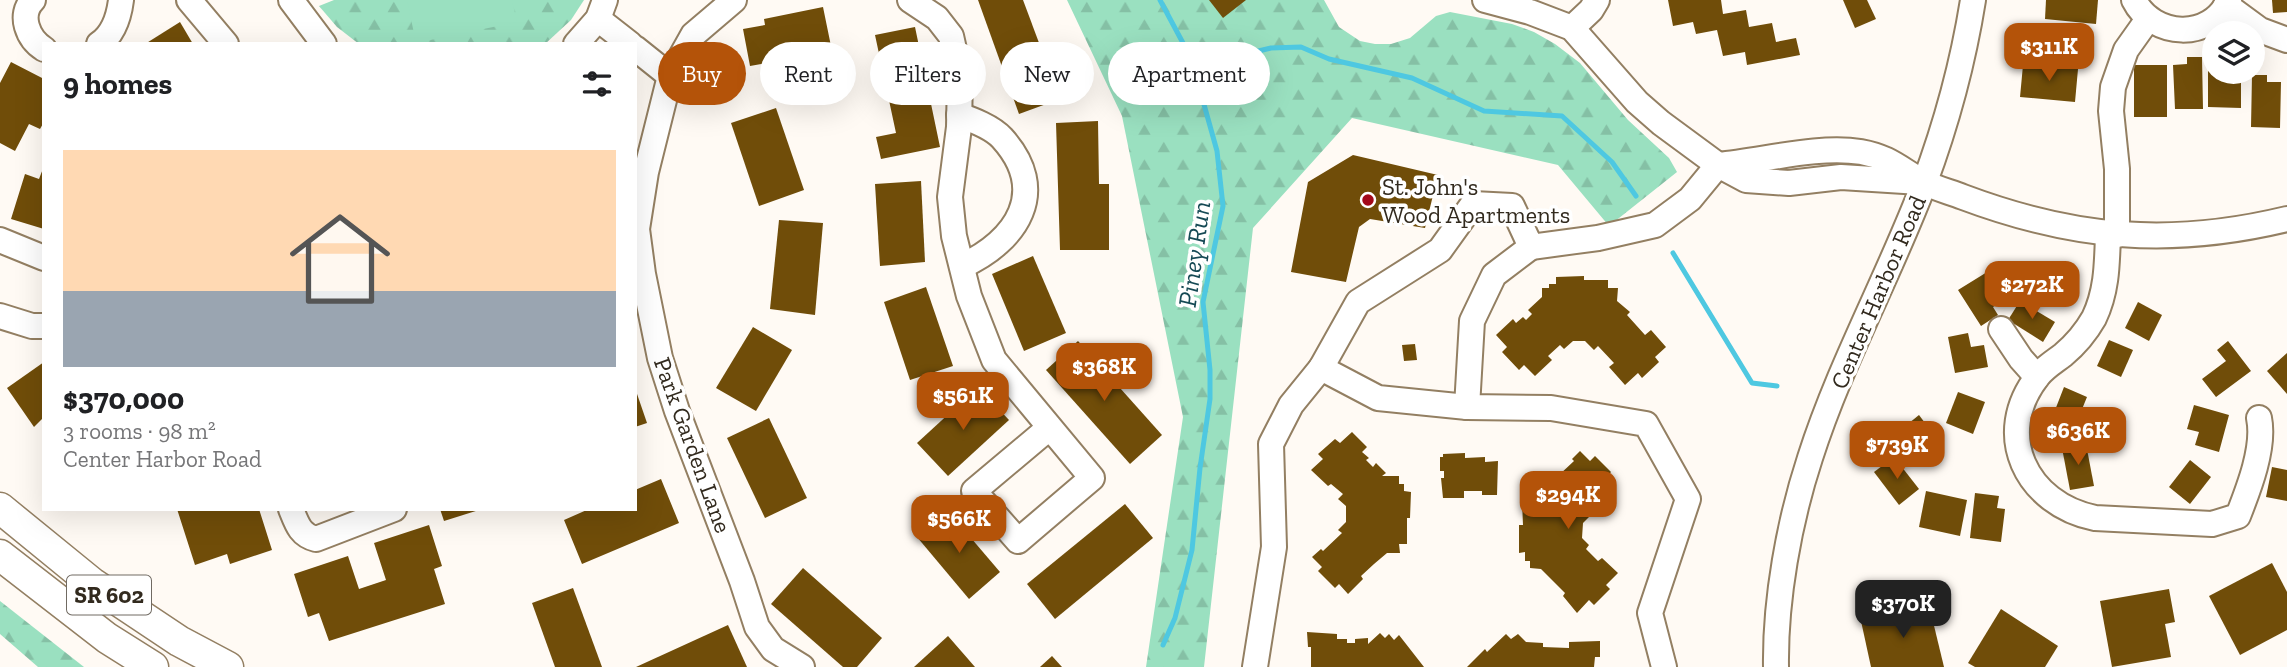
<!DOCTYPE html>
<meta charset="utf-8">
<style>
:root{--surface:#fff;--page:#f6f6f6;--text:#202124;--muted:#757577;--line:#e0e0e0;--accent:#b45309}
body{margin:0;font-family:"Zilla Slab",serif;background:var(--page);color:var(--text);height:100vh;display:flex;flex-direction:column;font-size:26px;white-space:nowrap}
*{box-sizing:border-box;margin:0}
p{font-size:23px;color:var(--muted)}
.icon{flex:none;width:38px;height:38px;fill:none;stroke:currentColor;stroke-width:2;stroke-linecap:round;stroke-linejoin:round}
.map{position:relative;flex:1;overflow:hidden}
.side{position:absolute;left:42px;top:42px;width:595px;height:469px;display:flex;flex-direction:column;background:var(--surface);border-radius:0px;box-shadow:0 7px 28px #0002}
.side>*{flex:none}
.banner{position:absolute;left:658px;top:42px;width:665px;height:63px;display:flex;gap:14px}
.tools{position:absolute;left:2202px;top:21px;display:grid;gap:14px}
.tools a{display:grid;place-items:center;width:63px;height:63px;border-radius:50%;background:var(--surface);box-shadow:0 7px 28px #0002;font-size:35px}
.price{position:absolute;translate:-50% -60px;padding:0 16px;border-radius:14px;background:var(--accent);color:#fff;font-size:23px;line-height:46px;filter:drop-shadow(0 2px 4px #0008)}
.price::after{content:'';position:absolute;left:50%;top:42px;width:21px;height:16px;margin-left:-10px;background:inherit;clip-path:polygon(0 0,100% 0,50% 100%)}
.price.selected{background:#222;color:#fff}
ul{padding:0;list-style:none}
li{display:grid;align-content:center;gap:14px;height:371px;padding:0 21px}
li+li{border-top:2px solid var(--line)}
li span{display:grid;place-items:center;height:217px;border-radius:0px;color:#555}
li>.icon{margin-inline-start:auto}
span .icon{width:126px;height:126px;fill:#fffc;stroke-width:1}
li b{font-size:30px}
h2{display:flex;justify-content:space-between;align-items:center;height:84px;padding:0 21px;font-size:30px}
.chip{padding:0 24px;border-radius:32px;background:var(--surface);box-shadow:0 7px 28px #0002;font-size:24px;line-height:63px}
.chip.selected{background:var(--accent);color:#fff}
.map>svg:first-child{display:block}
.forest{fill:url(#forest-firs)}
.pitch{fill:#9ae0c0}
.lines{fill:none;stroke-linecap:round;stroke-linejoin:round}
.stream{stroke:#4ec8e1;stroke-width:5}
.building{fill:#704d09}
.minor-casing{stroke:#937f62;stroke-width:28}
.major-casing{stroke:#937f62;stroke-width:33}
.minor{stroke:#fff;stroke-width:24}
.major{stroke:#fff;stroke-width:30}
.poi-dot{fill:#a30819;stroke:#fff;stroke-width:2.5}
.labels{text-anchor:middle;dominant-baseline:central;stroke-width:7;stroke-linejoin:round;paint-order:stroke}
.shield{fill:#fff;stroke:#706a62;stroke-width:2}
.shield-label{font-size:23px;font-weight:bold;fill:#322a1e}
.poi-label{font-size:24px;fill:#322a1e;stroke:#fff;text-anchor:start}
.street-label{font-size:24px;fill:#322a1e;stroke:#fff}
.water-label{font-size:26px;font-style:italic;fill:#164a55;stroke:#fff}
</style>
<div class="map">
<svg width="2287" height="667" viewBox="0 0 2287 667">
<defs>
<pattern id="forest-firs" width="22" height="20" patternUnits="userSpaceOnUse" patternTransform="scale(1.75)"><rect width="22" height="20" fill="#9ae0c0"/><path d="M5 1l3.5 6h-7zM16 11l3.5 6h-7z" fill="#85c0a5"/></pattern>
</defs>
<rect width="100%" height="100%" fill="#fffaf4"/>
<g class="forest">
<polygon points="334,0 584,0 571,20 545,44 359,44 337,27 319,6"/>
<polygon points="1067,0 1324,0 1339,27 1360,41 1375,44 1391,44 1410,38 1436,16 1450,12 1512,24 1534,32 1555,44 1580,63 1628,120 1669,158 1677,172 1609,226 1558,165 1352,118 1253,228 1204,667 1146,667 1183,417 1122,116"/>
<polygon points="0,601 84,667 38,667 0,634"/>
</g>
<polygon class="pitch" points="407,0 512,0 517,22 416,43"/>
<g class="lines">
<g class="stream">
<polyline points="1160,0 1191,58 1217,151 1223,206 1203,302 1210,370 1210,399 1200,468 1192,550 1175,618 1163,645"/>
<polyline points="1195,73 1213,76 1234,66 1250,53 1271,48 1301,47 1329,59 1412,78 1484,111 1562,116 1612,162 1636,196"/>
<polyline points="1673,253 1752,383 1777,386"/>
</g>
</g>
<g class="building">
<polygon points="978,0 1023,0 1060,99 1019,114"/>
<polygon points="1209,0 1246,0 1223,18"/>
<polygon points="1668,0 1721,0 1723,14 1746,10 1749,27 1772,23 1776,42 1796,38 1800,55 1747,65 1745,52 1723,56 1717,30 1696,34 1693,22 1673,26"/>
<polygon points="1843,0 1867,0 1876,19 1855,28"/>
<polygon points="2046,0 2098,0 2096,24 2045,19"/>
<polygon points="2272,0 2287,0 2287,12 2273,13"/>
<polygon points="823,7 832,51 750,66 743,29 765,25 764,19"/>
<polygon points="180,22 193,44 145,44"/>
<polygon points="915,27 940,147 881,159 876,137 896,133 875,35"/>
<polygon points="2042,31 2088,36 2085,65 2039,60"/>
<polygon points="2187,57 2202,57 2203,109 2175,109 2173,65 2187,64"/>
<polygon points="2208,57 2214,57 2214,72 2241,72 2241,108 2208,107"/>
<polygon points="11,62 44,79 44,122 40,129 29,124 15,151 0,143 0,83"/>
<polygon points="2023,65 2078,69 2075,102 2020,97"/>
<rect x="2134" y="65" width="33" height="52"/>
<polygon points="2252,75 2267,75 2267,82 2281,82 2280,128 2251,127"/>
<polygon points="776,108 804,190 759,206 731,123"/>
<polygon points="1098,121 1099,184 1109,184 1109,250 1060,250 1056,123"/>
<polygon points="1353,155 1438,175 1425,228 1370,219 1359,227 1346,282 1291,272 1308,182"/>
<polygon points="44,166 44,229 11,219 25,174 39,179"/>
<polygon points="921,181 925,262 880,266 875,184"/>
<polygon points="779,220 823,223 815,315 770,309"/>
<polygon points="1033,256 1066,333 1024,351 992,274"/>
<polygon points="1992,269 2009,297 1993,307 1998,315 1981,326 1958,290"/>
<polygon points="1584,276 1584,280 1608,280 1608,288 1618,288 1617,301 1630,312 1627,315 1645,335 1651,330 1666,347 1655,357 1659,362 1642,378 1638,373 1625,385 1609,367 1614,363 1598,346 1594,350 1585,341 1573,341 1564,349 1560,345 1548,356 1552,360 1535,376 1524,365 1519,370 1502,352 1507,347 1496,335 1513,319 1516,323 1523,317 1526,320 1532,314 1528,310 1542,297 1542,288 1549,288 1549,284 1556,284 1556,277"/>
<polygon points="926,287 953,366 910,380 884,302"/>
<polygon points="2020,301 2055,322 2043,342 2008,320"/>
<polygon points="2138,302 2162,315 2149,341 2125,328"/>
<polygon points="753,327 792,350 756,411 716,388"/>
<polygon points="1968,333 1971,347 1984,345 1988,367 1955,373 1948,337"/>
<polygon points="2109,340 2133,350 2121,377 2097,366"/>
<polygon points="1078,341 1162,435 1130,464 1046,370"/>
<polygon points="2228,341 2251,371 2216,397 2202,379 2226,361 2217,350"/>
<polygon points="1415,344 1417,360 1404,361 1402,345"/>
<polygon points="2287,353 2287,394 2267,371"/>
<polygon points="44,362 44,417 34,427 7,388"/>
<polygon points="978,387 1009,420 948,476 917,443"/>
<polygon points="2064,387 2087,397 2078,419 2084,422 2079,435 2050,423"/>
<polygon points="635,388 647,423 635,427"/>
<polygon points="1958,392 1985,402 1973,434 1946,423"/>
<polygon points="2194,405 2229,415 2219,452 2195,445 2199,432 2187,429"/>
<polygon points="1919,415 1934,435 1908,455 1893,436"/>
<polygon points="769,418 807,498 765,518 727,438"/>
<polygon points="1352,432 1367,447 1362,452 1369,458 1366,460 1373,467 1376,463 1386,473 1382,476 1399,476 1399,484 1404,484 1404,491 1411,492 1410,518 1407,518 1407,544 1399,544 1400,553 1387,553 1374,564 1361,576 1363,579 1348,594 1339,584 1335,588 1318,571 1322,567 1312,557 1321,549 1323,551 1342,533 1338,530 1346,522 1346,506 1338,499 1343,494 1331,484 1328,486 1311,470 1323,459 1318,454 1335,439 1340,443"/>
<polygon points="2086,444 2094,486 2070,490 2062,448"/>
<polygon points="1580,451 1590,461 1595,456 1611,472 1607,477 1616,487 1601,501 1598,499 1586,511 1591,515 1583,523 1582,538 1589,545 1586,549 1598,561 1602,558 1618,573 1606,585 1610,589 1594,605 1589,600 1577,613 1563,596 1565,593 1541,569 1530,568 1530,561 1525,561 1525,552 1519,553 1519,525 1523,525 1522,501 1530,501 1530,491 1542,491 1574,461 1572,459"/>
<polygon points="1465,453 1465,458 1485,457 1485,462 1498,461 1497,495 1482,495 1482,491 1464,491 1464,498 1443,498 1441,478 1444,478 1444,471 1440,471 1440,457 1443,457 1443,454"/>
<polygon points="1894,457 1919,489 1899,505 1874,472"/>
<polygon points="2190,460 2211,477 2190,504 2169,487"/>
<polygon points="2272,467 2287,470 2287,501 2266,497"/>
<polygon points="661,479 679,523 582,564 564,520 589,509 635,509 635,490"/>
<polygon points="1926,491 1967,500 1960,536 1919,527"/>
<polygon points="1975,493 1999,496 1997,508 2005,509 2001,542 1970,538"/>
<polygon points="1125,504 1153,538 1055,619 1027,584"/>
<polygon points="177,509 259,509 272,550 230,564 227,554 195,565"/>
<polygon points="440,509 479,509 479,510 444,521"/>
<polygon points="948,511 1000,572 969,599 917,537"/>
<polygon points="429,525 442,566 434,569 445,604 329,641 319,613 308,617 294,574 348,556 359,589 386,580 374,543"/>
<polygon points="2272,563 2287,592 2287,630 2240,655 2209,596"/>
<polygon points="803,568 882,638 857,667 843,667 771,604"/>
<polygon points="573,588 602,667 555,667 532,603"/>
<polygon points="2169,589 2175,622 2165,624 2171,657 2112,667 2100,601"/>
<polygon points="1929,605 1944,667 1871,667 1861,621"/>
<polygon points="2001,609 2058,646 2045,667 1975,667 1968,663"/>
<polygon points="728,625 747,667 636,667"/>
<polygon points="1307,632 1337,634 1337,639 1347,639 1347,643 1355,643 1355,639 1368,638 1368,644 1380,633 1385,638 1389,634 1394,640 1399,635 1424,667 1311,667 1311,647 1308,647"/>
<polygon points="1506,634 1511,639 1518,634 1526,642 1543,643 1543,647 1569,648 1569,642 1600,641 1600,657 1595,657 1594,667 1467,667 1485,649 1487,652"/>
<polygon points="948,636 975,667 914,667"/>
<polygon points="1052,656 1062,667 1040,667"/>
</g>
<g class="lines">
<defs>
<g id="minor">
<path d="M33,0C18,15 28,39 44,49"/>
<polyline points="189,0 226,44"/>
<polyline points="291,0 324,44"/>
<polyline points="910,0 937,18 951,36 960,76 959,127 950,197 954,236 969,296 994,360 1092,478 1018,541 974,491 1049,428"/>
<polyline points="1485,0 1530,12 1572,28 1637,102 1661,123 1718,165 1746,180 1789,183 1841,177 1920,182"/>
<path d="M2134,0C2153,38 2211,41 2229,0"/>
<polyline points="2226,5 2260,30 2287,40"/>
<polyline points="598,19 630,44"/>
<polyline points="1572,28 1591,10 1597,0"/>
<path d="M99,44C114,34 119,16 121,0"/>
<polyline points="576,44 598,19 605,0"/>
<polyline points="635,48 670,76 693,35 734,0"/>
<polyline points="670,76 646,172 637,229 643,274 660,358 677,411 742,581 757,627 773,649 802,667"/>
<path d="M959,115C973,120 992,127 1002,138C1050,191 1017,241 962,266"/>
<path d="M1718,165C1763,161 1817,145 1861,152C1889,157 1900,169 1923,182C1935,188 1950,192 1963,197C2075,239 2171,247 2287,219"/>
<path d="M2108,234C2107,264 2107,291 2094,318C2086,332 2075,345 2063,355C2054,362 2045,367 2038,376C1992,434 2026,504 2095,518L2212,524L2238,516C2249,488 2265,447 2259,418"/>
<polyline points="2117,235 2117,169 2111,111 2113,87 2126,50 2148,19"/>
<polyline points="0,240 44,258"/>
<polyline points="0,316 32,326 44,326"/>
<polyline points="2001,329 2021,359 2037,377"/>
<polyline points="1321,368 1378,398 1467,407 1551,408 1646,424 1688,499 1650,613 1664,667"/>
<polyline points="1467,407 1472,321 1494,275 1531,247"/>
<path d="M291,509C297,524 300,535 316,539L394,509"/>
<polyline points="1255,667 1274,547 1271,444 1291,405 1321,368 1358,302 1440,250 1473,204 1512,206 1531,247 1598,238 1655,225 1690,199 1718,165"/>
<path d="M1776,667C1775,600 1789,522 1810,458C1840,364 1889,276 1924,184C1946,125 1963,63 1973,0"/>
</g>
<g id="major">
<polyline points="0,508 92,583 179,641 228,667"/>
<polyline points="0,555 107,638 153,667"/>
</g>
</defs>
<use href="#minor" class="minor-casing"/>
<use href="#major" class="major-casing"/>
<use href="#minor" class="minor"/>
<use href="#major" class="major"/>
</g>
<circle class="poi-dot" cx="1368" cy="200" r="7"/>
<g class="labels">
<rect class="shield" x="67" y="575.5" width="84" height="39" rx="5"/>
<g class="shield-label">
<text x="109" y="595">SR 602</text>
</g>
<g class="poi-label">
<text x="1382" y="186">St. John's<tspan x="1382" dy="28">Wood Apartments</tspan></text>
</g>
<g class="street-label">
<text transform="translate(1878 292) rotate(-67)">Center Harbor Road</text>
<text transform="translate(693 445) rotate(70)">Park Garden Lane</text>
</g>
<g class="water-label">
<text transform="translate(1194 254) rotate(-82)">Piney Run</text>
</g>
</g>
</svg>
<div class="tools">
<a><svg class="icon" aria-label="layers" viewBox="0 0 24 24"><path d="M12 4l9 5-9 5-9-5zM3 14l9 5 9-5"/></svg></a>
</div>
<b class="price" style="left:2049px;top:83px">$311K</b>
<b class="price" style="left:2032px;top:321px">$272K</b>
<b class="price" style="left:1104px;top:403px">$368K</b>
<b class="price" style="left:963px;top:432px">$561K</b>
<b class="price" style="left:2078px;top:467px">$636K</b>
<b class="price" style="left:1897px;top:481px">$739K</b>
<b class="price" style="left:1568px;top:531px">$294K</b>
<b class="price" style="left:959px;top:555px">$566K</b>
<b class="price selected" style="left:1903px;top:640px">$370K</b>
<div class="banner">
<a class="chip selected">Buy</a>
<a class="chip">Rent</a>
<a class="chip">Filters</a>
<a class="chip">New</a>
<a class="chip">Apartment</a>
</div>
<section class="side">
<h2>9 homes<svg class="icon" aria-label="filters" viewBox="0 0 24 24"><path d="M4 7h16M4 17h16"/><circle cx="9" cy="7" r="2"/><circle cx="15" cy="17" r="2"/></svg></h2>
<ul>
<li><span style="background:linear-gradient(#ffd9b3 65%,#9aa5b1 0)"><svg class="icon" aria-label="home" viewBox="0 0 24 24"><path d="M3 11l9-7 9 7M6 9v11h12V9"/></svg></span><div><b>$370,000</b><p>3 rooms · 98 m²</p><p>Center Harbor Road</p></div></li>
</ul>
</section>
</div>
